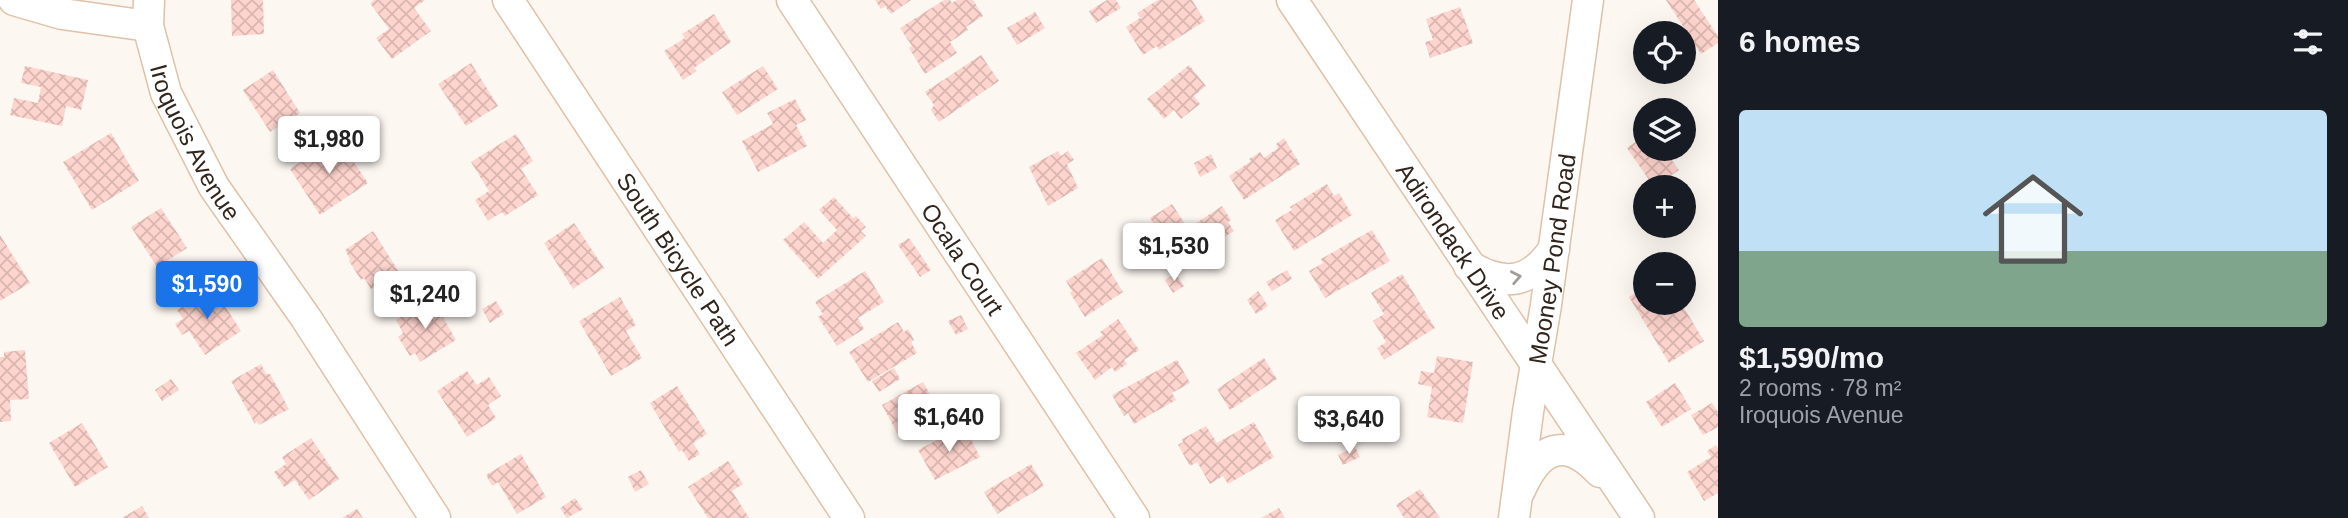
<!DOCTYPE html>
<meta charset="utf-8">
<style>
:root{--surface:#171b24;--page:#242831;--text:#f1f3f6;--muted:#9ea1a6;--line:#363941;--accent:#1a73e8}
body{margin:0;font-family:Helvetica,sans-serif;background:var(--page);color:var(--text);height:100vh;display:flex;flex-direction:column;font-size:26px;white-space:nowrap}
*{box-sizing:border-box;margin:0}
p{font-size:23px;color:var(--muted)}
.icon{flex:none;width:38px;height:38px;fill:none;stroke:currentColor;stroke-width:2;stroke-linecap:round;stroke-linejoin:round}
.map{position:relative;flex:1;overflow:hidden}
.sheet{display:flex;flex-direction:column;background:var(--surface);width:630px}
.sheet>*{flex:none}
.controls{position:absolute;left:1633px;top:21px;display:grid;gap:14px}
.controls a{display:grid;place-items:center;width:63px;height:63px;border-radius:50%;background:var(--surface);box-shadow:0 7px 28px #0002;font-size:35px}
.price{position:absolute;translate:-50% -60px;padding:0 16px;border-radius:7px;background:#fff;color:#222;font-size:23px;line-height:46px;filter:drop-shadow(0 2px 4px #0008)}
.price::after{content:'';position:absolute;left:50%;top:42px;width:21px;height:16px;margin-left:-10px;background:inherit;clip-path:polygon(0 0,100% 0,50% 100%)}
.price.selected{background:var(--accent);color:#fff}
ul{padding:0;list-style:none}
li{display:grid;align-content:center;gap:14px;height:371px;padding:0 21px}
li+li{border-top:2px solid var(--line)}
li span{display:grid;place-items:center;height:217px;border-radius:7px;color:#555}
li>.icon{margin-inline-start:auto}
span .icon{width:126px;height:126px;fill:#fffc;stroke-width:1}
li b{font-size:30px}
h2{display:flex;justify-content:space-between;align-items:center;height:84px;padding:0 21px;font-size:30px}
main{display:flex;flex:1;min-height:0}
.map>svg:first-child{display:block}
.building{fill:url(#building-cross-hatch)}
.lines{fill:none;stroke-linecap:round;stroke-linejoin:round}
.minor-casing{stroke:#dfc1a8;stroke-width:33}
.minor{stroke:#fff;stroke-width:30}
.oneway{stroke:#a29c98}
.labels{text-anchor:middle;dominant-baseline:central;stroke-width:5;stroke-linejoin:round;paint-order:stroke}
.street-label{font-size:24px;fill:#30241b;stroke:#fdf7f2}
</style>
<main>
<div class="map">
<svg width="1718" height="518" viewBox="0 0 1718 518">
<defs>
<pattern id="building-cross-hatch" width="8" height="8" patternUnits="userSpaceOnUse" patternTransform="scale(1.75)"><rect width="8" height="8" fill="#fed4ce"/><path d="M0 0l8 8M0 8l8-8" fill="none" stroke="#dab6b0"/></pattern>
</defs>
<rect width="100%" height="100%" fill="#fdf7f2"/>
<g class="building">
<polygon points="231,0 263,0 264,34 232,36"/>
<polygon points="374,0 425,0 414,8 431,31 392,59 376,38 389,29 370,3"/>
<polygon points="875,0 911,0 891,14 885,6 881,9"/>
<polygon points="944,0 950,0 952,3 957,0 973,0 983,16 966,27 968,30 950,42 957,53 925,74 909,48 912,46 900,28"/>
<polygon points="1107,0 1116,0 1121,8 1096,23 1089,11"/>
<polygon points="1158,0 1192,0 1205,21 1159,50 1157,46 1143,55 1126,27 1140,18 1137,13"/>
<polygon points="1666,0 1694,0 1718,36 1718,43 1701,54"/>
<polygon points="1460,7 1473,43 1430,58 1425,42 1433,40 1426,19"/>
<polygon points="1035,12 1045,28 1017,45 1007,28"/>
<polygon points="714,14 731,42 694,68 697,71 683,80 664,51 685,38 682,34"/>
<polygon points="981,55 999,81 939,122 931,110 934,105 925,92"/>
<polygon points="471,63 498,106 466,126 438,84"/>
<polygon points="1189,65 1206,86 1194,96 1200,104 1181,119 1174,110 1164,119 1147,99"/>
<polygon points="25,66 88,80 81,110 66,106 62,126 10,115 14,98 38,103 41,87 21,83"/>
<polygon points="763,66 778,89 737,115 722,92"/>
<polygon points="273,70 300,113 270,132 243,90"/>
<polygon points="795,99 806,120 796,125 807,146 758,172 742,141 773,124 767,113"/>
<polygon points="111,133 139,181 92,210 63,162"/>
<polygon points="516,134 533,161 521,169 538,195 505,216 502,212 488,221 475,200 489,191 471,162"/>
<polygon points="1645,135 1645,149 1664,149 1679,170 1654,187 1627,148"/>
<polygon points="337,137 368,183 320,215 290,169"/>
<polygon points="1284,138 1300,164 1244,200 1229,176 1251,161 1249,159 1260,152 1264,158 1278,148 1276,144"/>
<polygon points="1058,151 1061,156 1068,151 1074,160 1067,164 1078,188 1048,206 1029,167"/>
<polygon points="1211,154 1217,168 1200,177 1194,163"/>
<polygon points="1327,184 1334,196 1339,193 1352,215 1294,251 1275,220 1292,210 1290,207"/>
<polygon points="834,197 853,218 856,216 866,227 861,231 866,236 818,279 783,240 804,222 823,243 837,230 819,210"/>
<polygon points="1172,204 1191,233 1169,247 1150,218"/>
<polygon points="1222,206 1231,220 1228,222 1234,231 1214,243 1208,233 1203,237 1195,224"/>
<polygon points="161,208 187,248 157,267 131,227"/>
<polygon points="574,223 604,268 573,289 544,243"/>
<polygon points="1372,230 1390,261 1325,298 1309,271 1323,263 1321,259"/>
<polygon points="373,231 399,272 371,289 364,278 361,280 349,261 350,259 345,250"/>
<polygon points="0,235 30,283 0,301"/>
<polygon points="909,238 931,270 920,277 898,245"/>
<polygon points="1102,258 1123,292 1085,317 1070,293 1072,291 1066,281"/>
<polygon points="1287,270 1292,279 1272,291 1266,282"/>
<polygon points="865,271 884,302 858,318 864,329 837,346 818,317 823,314 815,302"/>
<polygon points="1175,273 1184,286 1173,293 1165,280"/>
<polygon points="1402,274 1435,328 1384,360 1377,348 1386,342 1373,321 1384,314 1371,293"/>
<polygon points="212,286 241,331 205,355 189,331 182,335 175,324 183,319 177,310"/>
<polygon points="1645,287 1645,303 1681,303 1704,341 1669,363 1629,297"/>
<polygon points="1258,291 1268,306 1256,314 1247,300"/>
<polygon points="620,297 636,325 626,331 642,358 611,376 579,321"/>
<polygon points="432,298 456,340 420,362 415,353 410,356 398,337 403,333 396,320"/>
<polygon points="496,301 504,314 490,323 482,309"/>
<polygon points="961,315 968,329 956,335 948,321"/>
<polygon points="1118,319 1139,350 1124,360 1127,364 1115,372 1112,367 1095,380 1076,353 1103,335 1100,332"/>
<polygon points="898,322 904,332 908,329 914,340 911,342 917,353 868,382 849,352"/>
<polygon points="25,350 29,399 10,400 11,421 0,422 0,357 4,357 4,352"/>
<polygon points="1437,356 1473,362 1463,423 1427,417 1432,387 1418,384 1421,371 1434,373"/>
<polygon points="1264,358 1277,379 1230,410 1217,389"/>
<polygon points="1177,360 1190,383 1172,393 1176,400 1134,424 1128,413 1124,416 1112,395"/>
<polygon points="261,364 266,374 270,374 289,409 259,425 256,421 255,424 231,381"/>
<polygon points="894,368 900,379 879,392 872,381"/>
<polygon points="467,371 477,385 489,377 501,396 488,405 496,418 467,437 437,391"/>
<polygon points="171,379 179,390 162,401 155,390"/>
<polygon points="923,382 941,414 900,438 882,405"/>
<polygon points="1675,383 1691,409 1662,427 1646,402"/>
<polygon points="677,386 707,434 693,443 700,454 689,461 682,450 679,452 650,403"/>
<polygon points="1712,403 1718,412 1718,427 1703,435 1691,415"/>
<polygon points="1254,422 1274,457 1228,484 1223,476 1210,484 1197,462 1190,466 1178,445 1183,442 1182,439 1206,426 1217,443"/>
<polygon points="82,423 108,467 75,487 49,443"/>
<polygon points="960,428 964,436 968,434 980,457 935,480 918,450"/>
<polygon points="311,438 339,479 309,500 295,480 284,487 274,472 286,464 282,457"/>
<polygon points="1716,445 1718,448 1718,493 1704,501 1687,472 1711,457 1707,451"/>
<polygon points="1355,447 1360,457 1343,465 1338,455"/>
<polygon points="521,454 546,497 517,514 498,482 492,486 486,475"/>
<polygon points="728,461 743,484 732,491 749,518 708,518 688,487"/>
<polygon points="1031,464 1044,486 997,514 984,492"/>
<polygon points="641,470 649,484 635,492 628,477"/>
<polygon points="1420,489 1440,518 1404,518 1396,505"/>
<polygon points="575,498 583,509 567,518 560,508"/>
<polygon points="142,506 149,518 122,518"/>
<polygon points="1279,508 1285,518 1261,518"/>
<polygon points="357,509 363,518 342,518"/>
</g>
<g class="lines">
<defs>
<g id="minor">
<polyline points="14,0 62,14 148,26"/>
<path id="s1" d="M149,0L148,26L166,93L214,187L306,318L435,518"/>
<path id="s2" d="M508,0L849,518"/>
<path id="s3" d="M792,0L1134,518"/>
<path id="s4" d="M1292,0L1639,518"/>
<path d="M1469,266C1505,287 1530,284 1554,249"/>
<path d="M1520,490C1539,447 1565,435 1600,472"/>
<path id="s5" d="M1514,518L1528,412L1546,305L1588,0"/>
</g>
</defs>
<use href="#minor" class="minor-casing"/>
<use href="#minor" class="minor"/>
</g>
<defs><path id="oneway-chevron" d="M-2-3.5L2.5 0L-2 3.5" fill="none" stroke-width="1.6" stroke-linecap="round" stroke-linejoin="round" transform="scale(1.75)"/></defs>
<use class="oneway" href="#oneway-chevron" transform="translate(1516 277) rotate(-11)"/>
<g class="labels">
<g class="street-label">
<text stroke="none"><textPath href="#s1" startOffset="152">Iroquois Avenue</textPath></text>
<text stroke="none"><textPath href="#s4" startOffset="290">Adirondack Drive</textPath></text>
<text stroke="none"><textPath href="#s2" startOffset="310">South Bicycle Path</textPath></text>
<text stroke="none"><textPath href="#s3" startOffset="310">Ocala Court</textPath></text>
<text stroke="none"><textPath href="#s5" startOffset="262">Mooney Pond Road</textPath></text>
</g>
</g>
</svg>
<div class="controls">
<a><svg class="icon" aria-label="locate" viewBox="0 0 24 24"><circle cx="12" cy="12" r="6"/><path d="M12 2v4M12 18v4M2 12h4M18 12h4"/></svg></a>
<a><svg class="icon" aria-label="layers" viewBox="0 0 24 24"><path d="M12 4l9 5-9 5-9-5zM3 14l9 5 9-5"/></svg></a>
<a>+</a>
<a>−</a>
</div>
<b class="price" style="left:329px;top:176px">$1,980</b>
<b class="price" style="left:1174px;top:283px">$1,530</b>
<b class="price selected" style="left:207px;top:321px">$1,590</b>
<b class="price" style="left:425px;top:331px">$1,240</b>
<b class="price" style="left:949px;top:454px">$1,640</b>
<b class="price" style="left:1349px;top:456px">$3,640</b>
</div>
<section class="sheet">
<h2>6 homes<svg class="icon" aria-label="filters" viewBox="0 0 24 24"><path d="M4 7h16M4 17h16"/><circle cx="9" cy="7" r="2"/><circle cx="15" cy="17" r="2"/></svg></h2>
<ul>
<li><span style="background:linear-gradient(#bfe0f5 65%,#7fa58c 0)"><svg class="icon" aria-label="home" viewBox="0 0 24 24"><path d="M3 11l9-7 9 7M6 9v11h12V9"/></svg></span><div><b>$1,590/mo</b><p>2 rooms · 78 m²</p><p>Iroquois Avenue</p></div></li>
</ul>
</section>
</main>
